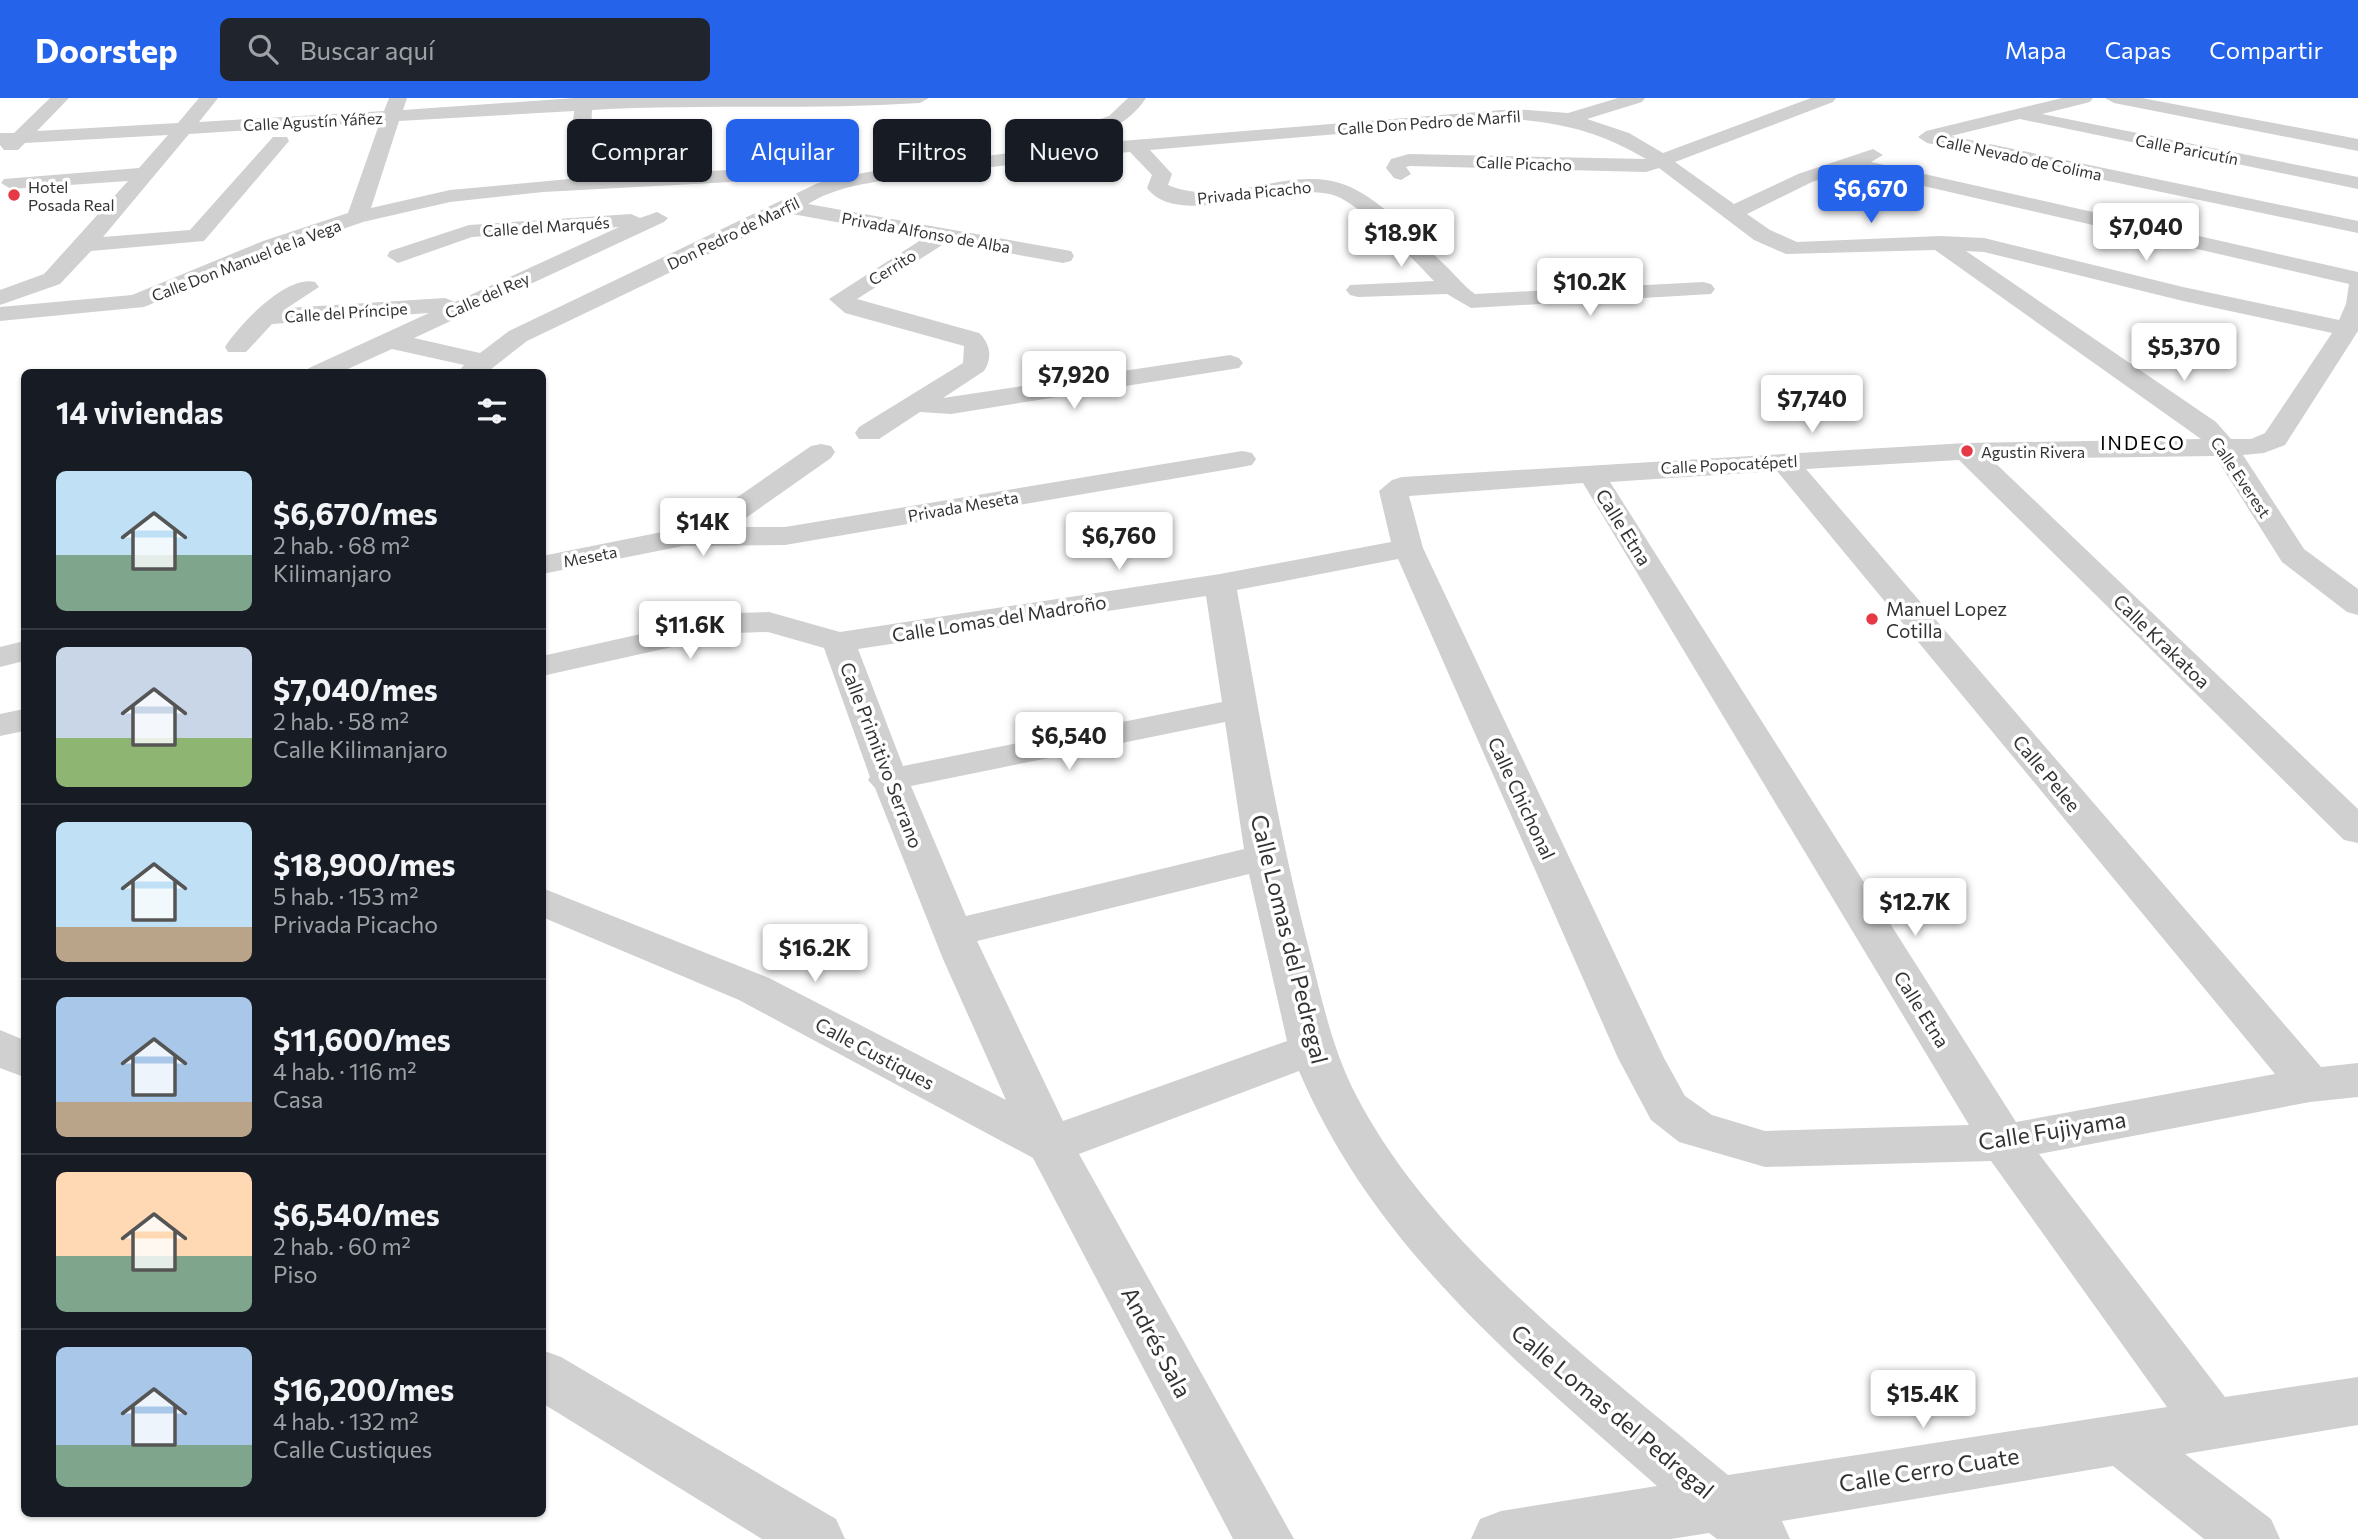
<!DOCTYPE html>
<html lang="es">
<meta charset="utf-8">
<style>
:root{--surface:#171b24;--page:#20242c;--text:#f1f3f6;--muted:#9ea1a6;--line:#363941;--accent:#2563eb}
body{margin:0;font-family:Commissioner,sans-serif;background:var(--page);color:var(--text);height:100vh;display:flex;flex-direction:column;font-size:26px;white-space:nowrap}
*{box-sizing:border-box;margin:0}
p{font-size:23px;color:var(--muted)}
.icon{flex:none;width:38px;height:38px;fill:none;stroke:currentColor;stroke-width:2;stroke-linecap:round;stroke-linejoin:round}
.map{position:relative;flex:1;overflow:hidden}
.side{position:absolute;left:21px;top:271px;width:525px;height:1148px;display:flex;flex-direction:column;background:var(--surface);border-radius:10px;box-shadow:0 2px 5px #0004}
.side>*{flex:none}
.banner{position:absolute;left:567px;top:21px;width:665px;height:63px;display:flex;gap:14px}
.price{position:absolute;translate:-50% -60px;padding:0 16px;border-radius:7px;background:#fff;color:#222;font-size:23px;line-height:46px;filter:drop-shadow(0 2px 4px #0008)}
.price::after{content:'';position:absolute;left:50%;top:42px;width:21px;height:16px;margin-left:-10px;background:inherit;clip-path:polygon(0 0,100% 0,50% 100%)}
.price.current{background:var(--accent);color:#fff}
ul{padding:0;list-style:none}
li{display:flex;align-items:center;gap:21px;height:175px;padding:0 35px}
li+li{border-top:2px solid var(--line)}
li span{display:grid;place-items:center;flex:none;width:196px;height:140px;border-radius:10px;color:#555}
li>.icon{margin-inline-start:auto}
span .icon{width:84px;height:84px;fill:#fffc;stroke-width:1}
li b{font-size:30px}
h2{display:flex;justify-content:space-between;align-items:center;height:84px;padding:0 35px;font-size:30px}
.chip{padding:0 24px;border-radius:10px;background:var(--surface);box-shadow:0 2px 5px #0004;font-size:24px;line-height:63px}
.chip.current{background:var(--accent);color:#fff}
header{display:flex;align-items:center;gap:42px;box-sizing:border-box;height:98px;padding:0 35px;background:var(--accent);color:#fff}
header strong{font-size:33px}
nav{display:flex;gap:38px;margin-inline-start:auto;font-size:24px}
.search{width:490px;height:63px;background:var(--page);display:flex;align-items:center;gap:18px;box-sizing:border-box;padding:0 24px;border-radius:10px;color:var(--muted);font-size:26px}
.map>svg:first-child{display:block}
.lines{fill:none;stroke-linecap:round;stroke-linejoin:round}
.minor{fill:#d0d0d0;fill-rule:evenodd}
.poi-dot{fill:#e63946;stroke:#fff;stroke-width:2.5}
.labels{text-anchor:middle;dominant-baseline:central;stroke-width:7;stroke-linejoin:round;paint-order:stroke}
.far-street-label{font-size:16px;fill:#333;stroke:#fff}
.far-poi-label{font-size:16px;fill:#333;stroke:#fff;text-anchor:start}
.far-quarter-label{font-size:19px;letter-spacing:2px;fill:#000;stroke:#fff}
.street-label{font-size:19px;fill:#333;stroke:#fff}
.poi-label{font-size:19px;fill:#333;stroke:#fff;text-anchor:start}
.near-street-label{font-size:23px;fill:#333;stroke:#fff}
</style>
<header>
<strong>Doorstep</strong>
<div class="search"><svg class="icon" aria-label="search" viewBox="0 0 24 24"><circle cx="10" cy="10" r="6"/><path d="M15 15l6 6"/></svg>Buscar aquí</div>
<nav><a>Mapa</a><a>Capas</a><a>Compartir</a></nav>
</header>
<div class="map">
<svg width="2358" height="1441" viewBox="0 0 2358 1441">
<rect width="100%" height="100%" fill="#fff"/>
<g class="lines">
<g class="minor">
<path d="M50,0H69L37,33L178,25L199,0H218L199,24L384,13L389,0H407L403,12L575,0H929L920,5C811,12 702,6 592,12L589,79L846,66L856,72L846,78L543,94L450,104L363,124L279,153L144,209L0,223V209L132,197L263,143L348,115L380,24L189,36L103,139L190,132L273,39H287L289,43L204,143L91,153L60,186L0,207V192L44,176L128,83L11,91L1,85L4,81L139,70L168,37L25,45L18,52H4L0,47V35H14ZM574,13L569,81L450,92L371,110L399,23Z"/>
<path d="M1128,0H1146C1127,29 1097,38 1065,46L1056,40L1058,36L1109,18Z"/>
<path d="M1618,0H1645L1642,4L1587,21L1629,35L1663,55L1811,0H1836L1833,4L1675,64L1734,106L1798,76L1873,51L1883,57L1871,64L2358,174V233L2285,347L2264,355L2243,357L2304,451L2358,491V517L2347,514L2282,464L2215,358L1991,361L2358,711V745L2344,742L1959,362L1806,371L2321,969L2358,965V999L2310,1004L2039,1056L2225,1299L2358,1279V1327L2185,1356L2271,1421L2280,1441H2204L2113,1368L1782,1423L1790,1441H1717L1709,1435L1671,1441H1471L1480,1421L1501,1413L1657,1388C1517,1265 1374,1149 1299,973L1079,1056L1294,1441H1233L1033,1060L739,902L542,819V790L769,880L1006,1002L943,861L875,690L868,682L870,679L824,550L768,534L735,535L542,578V558L735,515L769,514L840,534L1220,476L1391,444L1379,393L1392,382L1402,379L1966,345L2201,341L1935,152L1786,156L1754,142L1659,70L1646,74L1410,68L1406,69L1411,76L1401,82L1394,80L1386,70L1391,61L1409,56L1646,61C1600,34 1566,26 1514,21L1150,52L1172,76L1168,87C1227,112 1289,64 1348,88C1382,102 1421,145 1448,170C1457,179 1465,189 1475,196L1703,184L1711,186L1715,191L1711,196L1471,210L1447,196L1358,199L1350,197L1346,192L1350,187L1434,183C1411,159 1365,110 1336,98C1291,80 1179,134 1147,90L1152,77L1130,54C1066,59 1002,68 938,76C895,82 845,83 808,106L1071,153L1074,158L1071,163L1063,165L947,144L857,201L979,235C990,245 993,260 984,273L943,300L1230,257L1239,260L1243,265L1239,270L951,316L920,314L879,341H859L855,335L859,329L963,265L964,248L845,215L829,201L924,140L792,116L527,243L486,275H457L464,267L392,251L339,275H305L309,270L429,215L272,226L246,254H228L225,249C240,226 286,177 315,184L319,189L287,210L445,200L455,204L619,129L472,139L398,165L387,158L390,153L469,127L631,116L640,120L657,114L668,120L664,124L414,240L480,255L509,233L818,85L868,74L1060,48L1514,11L1568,15ZM1850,71L2349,186L2346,206L2339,222L2183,189L1984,140L1940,138L1797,144L1770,132L1747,116L1812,84ZM1966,153L1984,154L2183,203L2332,235L2265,335L2251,341H2231L2216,324ZM1777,373L2275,976L2016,1024L1610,384ZM1583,385L1969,1027L1765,1033L1712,1017L1685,998L1664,960L1423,450L1409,398ZM1398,461L1618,960L1651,1022L1679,1044L1765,1069L1991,1063L2167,1309L1728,1377C1600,1270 1434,1148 1356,997C1332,951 1322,901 1309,851C1278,733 1259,613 1237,492ZM1206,498L1222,604L903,668L858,551ZM1225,624L1244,751L966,818L911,688ZM1249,776L1287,943L1063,1023L977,843Z"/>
<polygon points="2062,0 2093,0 2090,4 2042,16 2358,79 2358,91 2020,21 1951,38 2358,123 2358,135 1927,45 1918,39 1926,33"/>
<polygon points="2105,0 2142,0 2358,41 2358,53 2114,5"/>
<polygon points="821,346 831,348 835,354 831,360 733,429 785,429 1242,353 1252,355 1256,361 1252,367 1242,369 785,447 683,448 542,476 542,458 677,431 703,423 811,348"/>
<polygon points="24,543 24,563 0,569 0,549"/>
<polygon points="24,611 24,633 0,638 0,616"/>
<polygon points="0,932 24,942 24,979 0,970"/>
<polygon points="542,1252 561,1259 836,1421 845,1441 762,1441 542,1305"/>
</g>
</g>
<g class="poi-dot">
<circle cx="14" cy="97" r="7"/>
<circle cx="1967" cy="353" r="7"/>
<circle cx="1872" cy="521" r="7"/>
</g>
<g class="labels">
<g class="far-street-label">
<text transform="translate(313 23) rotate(-3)">Calle Agustín Yáñez</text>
<text transform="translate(1429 24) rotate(-4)">Calle Don Pedro de Marfil</text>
<text transform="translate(2187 51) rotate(11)">Calle Paricutín</text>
<text transform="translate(2019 59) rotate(12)">Calle Nevado de Colima</text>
<text transform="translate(1524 65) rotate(2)">Calle Picacho</text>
<text transform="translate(1254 94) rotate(-6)">Privada Picacho</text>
<text transform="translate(546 128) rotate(-4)">Calle del Marqués</text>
<text transform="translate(926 134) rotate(10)">Privada Alfonso de Alba</text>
<text transform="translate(733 135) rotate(-26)">Don Pedro de Marfil</text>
<text transform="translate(246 162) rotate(-21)">Calle Don Manuel de la Vega</text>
<text transform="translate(892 169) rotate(-32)">Cerrito</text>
<text transform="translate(487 197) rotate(-24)">Calle del Rey</text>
<text transform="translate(346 214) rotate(-4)">Calle del Príncipe</text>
<text transform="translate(1729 366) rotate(-3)">Calle Popocatépetl</text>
<text transform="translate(2241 379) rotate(56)">Calle Everest</text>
<text transform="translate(963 408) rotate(-10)">Privada Meseta</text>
<text transform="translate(590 458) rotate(-11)">Meseta</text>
</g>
<g class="far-poi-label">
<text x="28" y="88">Hotel<tspan x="28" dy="18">Posada Real</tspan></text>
<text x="1981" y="353">Agustin Rivera</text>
</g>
<g class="far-quarter-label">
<text x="2143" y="344">INDECO</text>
</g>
<g class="street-label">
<text transform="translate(1624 429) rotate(58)">Calle Etna</text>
<text transform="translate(999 520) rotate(-9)">Calle Lomas del Madroño</text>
<text transform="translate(2162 543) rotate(44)">Calle Krakatoa</text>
<text transform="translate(882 657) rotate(69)">Calle Primitivo Serrano</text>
<text transform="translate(2047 675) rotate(50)">Calle Pelee</text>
<text transform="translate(1522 700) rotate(65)">Calle Chichonal</text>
<text transform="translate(1922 911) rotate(58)">Calle Etna</text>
<text transform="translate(875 955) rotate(28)">Calle Custiques</text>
</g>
<g class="poi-label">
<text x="1886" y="510">Manuel Lopez<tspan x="1886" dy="22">Cotilla</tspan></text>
</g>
<g class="near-street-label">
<text transform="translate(1290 841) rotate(76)">Calle Lomas del Pedregal</text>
<text transform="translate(2052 1032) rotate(-9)">Calle Fujiyama</text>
<text transform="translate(1157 1244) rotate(62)">Andrés Sala</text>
<text transform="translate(1613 1313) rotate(40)">Calle Lomas del Pedregal</text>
<text transform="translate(1929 1371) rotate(-9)">Calle Cerro Cuate</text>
</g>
</g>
</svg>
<b class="price current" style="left:1871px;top:127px">$6,670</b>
<b class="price" style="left:2146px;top:165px">$7,040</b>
<b class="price" style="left:1401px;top:171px">$18.9K</b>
<b class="price" style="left:1590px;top:220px">$10.2K</b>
<b class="price" style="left:2184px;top:285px">$5,370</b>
<b class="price" style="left:1074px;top:313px">$7,920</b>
<b class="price" style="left:1812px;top:337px">$7,740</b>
<b class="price" style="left:703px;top:460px">$14K</b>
<b class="price" style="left:1119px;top:474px">$6,760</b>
<b class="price" style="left:690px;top:563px">$11.6K</b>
<b class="price" style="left:1069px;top:674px">$6,540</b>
<b class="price" style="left:1915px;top:840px">$12.7K</b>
<b class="price" style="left:815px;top:886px">$16.2K</b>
<b class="price" style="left:1923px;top:1332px">$15.4K</b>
<div class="banner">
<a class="chip">Comprar</a>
<a class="chip current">Alquilar</a>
<a class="chip">Filtros</a>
<a class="chip">Nuevo</a>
</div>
<section class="side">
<h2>14 viviendas<svg class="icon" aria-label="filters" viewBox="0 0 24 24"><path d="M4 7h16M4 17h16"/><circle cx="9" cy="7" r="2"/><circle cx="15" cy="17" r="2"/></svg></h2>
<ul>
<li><span style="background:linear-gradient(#bfe0f5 60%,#7fa58c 0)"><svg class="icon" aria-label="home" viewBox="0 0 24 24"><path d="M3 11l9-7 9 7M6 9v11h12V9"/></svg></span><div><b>$6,670/mes</b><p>2 hab. · 68 m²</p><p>Kilimanjaro</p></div></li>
<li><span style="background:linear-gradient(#c9d6e8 65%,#8fb573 0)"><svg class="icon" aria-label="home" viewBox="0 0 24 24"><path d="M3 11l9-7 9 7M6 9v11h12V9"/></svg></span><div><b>$7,040/mes</b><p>2 hab. · 58 m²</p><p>Calle Kilimanjaro</p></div></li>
<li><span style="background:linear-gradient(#bfe0f5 75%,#b9a48a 0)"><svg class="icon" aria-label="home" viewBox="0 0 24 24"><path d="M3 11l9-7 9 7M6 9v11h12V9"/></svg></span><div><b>$18,900/mes</b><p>5 hab. · 153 m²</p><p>Privada Picacho</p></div></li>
<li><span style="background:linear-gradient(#a9c7e8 75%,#b9a48a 0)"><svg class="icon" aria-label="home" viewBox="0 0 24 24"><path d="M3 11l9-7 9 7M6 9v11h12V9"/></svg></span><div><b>$11,600/mes</b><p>4 hab. · 116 m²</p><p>Casa</p></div></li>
<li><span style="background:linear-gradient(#ffd9b3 60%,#7fa58c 0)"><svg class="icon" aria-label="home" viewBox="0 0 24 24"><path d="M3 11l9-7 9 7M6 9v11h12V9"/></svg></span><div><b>$6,540/mes</b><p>2 hab. · 60 m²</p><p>Piso</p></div></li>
<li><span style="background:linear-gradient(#a9c7e8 70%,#7fa58c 0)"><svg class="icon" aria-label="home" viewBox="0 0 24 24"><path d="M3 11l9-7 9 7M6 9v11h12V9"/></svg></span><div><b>$16,200/mes</b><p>4 hab. · 132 m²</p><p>Calle Custiques</p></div></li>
</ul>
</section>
</div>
